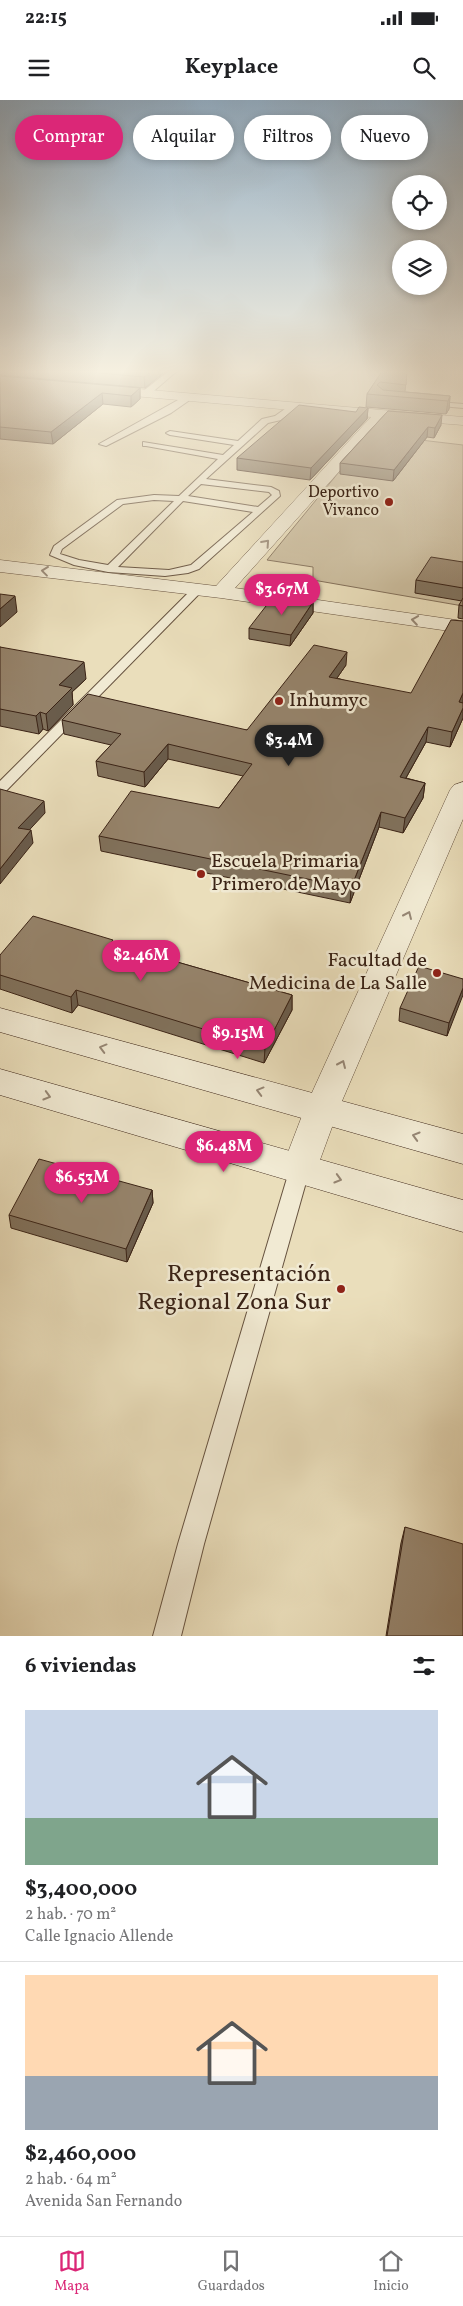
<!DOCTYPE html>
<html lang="es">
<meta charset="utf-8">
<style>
:root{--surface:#fff;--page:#f6f6f6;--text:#202124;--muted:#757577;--line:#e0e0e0;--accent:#db2777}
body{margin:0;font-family:Vollkorn,serif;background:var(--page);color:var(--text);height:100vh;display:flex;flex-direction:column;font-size:19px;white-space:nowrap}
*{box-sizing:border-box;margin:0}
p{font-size:16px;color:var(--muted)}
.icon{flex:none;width:28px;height:28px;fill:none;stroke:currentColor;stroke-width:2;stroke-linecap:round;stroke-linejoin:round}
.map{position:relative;height:1536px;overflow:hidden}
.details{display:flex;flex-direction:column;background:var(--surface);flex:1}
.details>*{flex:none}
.guide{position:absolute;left:15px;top:15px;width:434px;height:45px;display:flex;gap:10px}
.fabs{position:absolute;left:392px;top:75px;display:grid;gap:10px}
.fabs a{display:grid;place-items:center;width:55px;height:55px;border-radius:50%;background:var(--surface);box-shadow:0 2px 8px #0003;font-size:25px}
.price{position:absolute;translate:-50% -42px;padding:0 11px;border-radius:18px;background:var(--accent);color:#fff;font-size:16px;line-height:32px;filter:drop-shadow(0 1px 2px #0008)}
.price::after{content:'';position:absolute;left:50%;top:30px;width:15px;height:11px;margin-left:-8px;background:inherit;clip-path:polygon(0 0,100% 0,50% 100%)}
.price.active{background:#222;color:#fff}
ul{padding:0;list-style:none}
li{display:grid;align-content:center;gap:10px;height:265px;padding:0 25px}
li+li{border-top:1px solid var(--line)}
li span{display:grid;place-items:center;height:155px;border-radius:0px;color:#555}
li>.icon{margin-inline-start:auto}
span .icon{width:90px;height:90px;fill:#fffc;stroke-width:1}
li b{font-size:21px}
h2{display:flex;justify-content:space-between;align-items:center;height:60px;padding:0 25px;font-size:21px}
.tag{padding:0 18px;border-radius:22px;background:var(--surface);box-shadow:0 2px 8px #0003;font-size:18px;line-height:45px}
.tag.active{background:var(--accent);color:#fff}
.status{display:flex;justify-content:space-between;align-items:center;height:35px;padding:0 25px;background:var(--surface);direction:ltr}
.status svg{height:14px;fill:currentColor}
header{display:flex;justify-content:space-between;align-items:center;height:65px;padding:0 25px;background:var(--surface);font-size:22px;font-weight:700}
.tabs{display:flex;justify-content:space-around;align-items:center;height:70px;border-top:1px solid var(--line);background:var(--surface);font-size:14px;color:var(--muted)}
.tabs a{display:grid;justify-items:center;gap:2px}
.tabs .active{color:var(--accent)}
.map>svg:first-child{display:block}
.green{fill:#ccbe9f;stroke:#83705a}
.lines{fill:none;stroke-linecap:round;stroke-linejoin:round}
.service-casing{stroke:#66523f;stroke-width:2}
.minor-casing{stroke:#66523f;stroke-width:1}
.secondary-casing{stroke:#3a2316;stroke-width:1}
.service{fill:#f1ead3;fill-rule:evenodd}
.minor{fill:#f1ead3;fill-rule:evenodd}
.secondary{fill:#f1ead3;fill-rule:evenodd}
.wall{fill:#81725d;stroke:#3a2316}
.shaded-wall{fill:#695c4c;stroke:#3a2316}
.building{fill:#96846c;stroke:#3a2316}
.oneway{stroke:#968674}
.poi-dot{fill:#8f2418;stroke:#f1ead3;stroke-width:2}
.labels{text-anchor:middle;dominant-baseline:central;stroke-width:5;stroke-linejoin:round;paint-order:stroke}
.far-poi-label{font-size:16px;fill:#3a2316;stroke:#f1ead3;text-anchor:end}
.poi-label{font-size:20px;fill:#3a2316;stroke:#f1ead3;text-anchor:start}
.near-poi-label{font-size:24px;fill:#3a2316;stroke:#f1ead3;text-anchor:end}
</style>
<div class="status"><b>22:15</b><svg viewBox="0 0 49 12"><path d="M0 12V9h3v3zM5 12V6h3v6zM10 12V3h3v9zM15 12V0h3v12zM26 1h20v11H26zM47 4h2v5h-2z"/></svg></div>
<header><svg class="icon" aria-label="menu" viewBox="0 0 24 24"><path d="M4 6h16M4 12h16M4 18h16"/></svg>Keyplace<svg class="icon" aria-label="search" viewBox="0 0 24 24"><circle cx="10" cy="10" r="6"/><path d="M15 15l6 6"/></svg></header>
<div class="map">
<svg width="463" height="1536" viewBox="0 0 463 1536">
<rect width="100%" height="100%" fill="#eadebb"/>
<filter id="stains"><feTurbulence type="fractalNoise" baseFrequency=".004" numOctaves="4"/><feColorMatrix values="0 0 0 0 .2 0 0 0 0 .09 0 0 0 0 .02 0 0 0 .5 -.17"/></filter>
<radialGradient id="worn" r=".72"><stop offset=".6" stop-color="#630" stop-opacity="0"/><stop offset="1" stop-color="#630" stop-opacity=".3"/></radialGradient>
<polygon class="green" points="370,334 463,345 463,506 313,480 313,467 267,460"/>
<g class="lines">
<defs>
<g id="service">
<polygon points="170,270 178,270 148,296 142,296 142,292"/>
<polygon points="187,295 194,297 171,313 106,346 99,344"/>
<polygon points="427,301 463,304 463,308 430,305 426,303"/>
<path d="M292,304L299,306L281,320L268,323L206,379L271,387L279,391L280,396L199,469L188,473L165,476L108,472L74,465L50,455L54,446L117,400L154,395L179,396L218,359L146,346H143V342L223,355L234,345L170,335L166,333L170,331L238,341L262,319L275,316ZM201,384L269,392L272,395L258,407L188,396ZM154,400L174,401L108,465L79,460L60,454L62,449L123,404ZM183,401L253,412L191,465L169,470L118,467Z"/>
<polygon points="198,486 202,487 202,491 5,692 0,693 0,681 194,487"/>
<polygon points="300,1060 307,1062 310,1068 204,1444 181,1536 153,1536 178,1444 290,1068 293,1062"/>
</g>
<g id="minor">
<polygon points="104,286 463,317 463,325 386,319 235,488 463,521 463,533 221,498 0,472 0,460 216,486 371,317 99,293 97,290"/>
<polygon points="463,682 463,719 339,1008 313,1079 300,1083 287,1079 282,1068 305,1008 450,690 454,685"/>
</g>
<g id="secondary">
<polygon points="0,908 463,1034 463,1064 0,932"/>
<polygon points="0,969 463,1100 463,1132 0,995"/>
</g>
</defs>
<use href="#service" class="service-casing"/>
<use href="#minor" class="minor-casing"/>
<use href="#secondary" class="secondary-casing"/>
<use href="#service" class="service"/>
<use href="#minor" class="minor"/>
<use href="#secondary" class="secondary"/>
</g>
<g class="wall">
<polygon points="0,270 167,270 145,288 0,275"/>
<polygon points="383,270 407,270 405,292 450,296 449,309 446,314 366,307 367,294"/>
<polygon points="0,276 140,288 140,299 131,307 103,304 53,344 0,339"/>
<polygon points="368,308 367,319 310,380 237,370 237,358"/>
<polygon points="388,311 441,325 434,338 427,337 393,381 340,374 340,363"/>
<polygon points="463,462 463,519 458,518 459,505 462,501 415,493 416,480"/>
<polygon points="313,502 313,513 290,546 249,539 249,528"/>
<polygon points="0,547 86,579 72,592 73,605 48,631 43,629 39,634 0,626"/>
<polygon points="346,565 337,578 463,618 450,647 426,642 406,678 425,683 423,698 403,733 379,727 350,803 101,751 99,736 219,708 243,676 168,659 145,687 98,676 96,661 111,645 64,634 62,620 247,630"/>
<polygon points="114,844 292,895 292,910 264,963 78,905 72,913 0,889 0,855"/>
<polygon points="463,879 447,936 399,921 400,908"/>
<polygon points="152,1090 153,1103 127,1162 11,1128 9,1115"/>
<polygon points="405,1427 463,1536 386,1536 401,1443"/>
</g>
<g class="shaded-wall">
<polygon points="153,270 167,270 145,288 144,277"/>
<polygon points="140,288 140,299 131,307 131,296"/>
<polygon points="102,293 103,304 53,344 51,332"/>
<polygon points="450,296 449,309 446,314 448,301"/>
<polygon points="368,308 367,319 310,380 311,368"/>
<polygon points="442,315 441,325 434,338 435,328"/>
<polygon points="428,327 427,337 393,381 394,370"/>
<polygon points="15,496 17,512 0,527 0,509"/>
<polygon points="313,502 313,513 290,546 291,535"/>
<polygon points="347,552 346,565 328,591 329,577"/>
<polygon points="84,562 86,579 72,592 73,605 48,631 46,614 59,585"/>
<polygon points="463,593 463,603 459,602"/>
<polygon points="463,608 463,618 450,647 452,632"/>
<polygon points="40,612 43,629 39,634 36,616"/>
<polygon points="428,627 426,642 398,692 400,677"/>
<polygon points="168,644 168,659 145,687 144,672"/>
<polygon points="425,683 423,698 403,733 405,718"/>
<polygon points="44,701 45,713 20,740 18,728"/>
<polygon points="381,712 379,727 350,803 351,788"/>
<polygon points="31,730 33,743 0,784 0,769"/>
<polygon points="463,888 463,895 447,936 449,923"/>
<polygon points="76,890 78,905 72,913 71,897"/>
<polygon points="292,895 292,910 264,963 265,948"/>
<polygon points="152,1090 153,1103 127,1162 126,1149"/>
</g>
<g class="building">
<polygon points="67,270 153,270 144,277"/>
<polygon points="383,270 407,270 406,285 380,282 377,285 383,290 450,296 448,301 367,294"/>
<polygon points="0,276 140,288 131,296 102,293 51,332 0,327"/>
<polygon points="299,305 356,312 359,307 368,308 311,368 237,358"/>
<polygon points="388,311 442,315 435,328 428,327 394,370 340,363"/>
<polygon points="431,457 463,462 463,488 416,480"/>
<polygon points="0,494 15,496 0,509"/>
<polygon points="273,497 313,502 291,535 249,528"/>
<polygon points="463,498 463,506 459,505"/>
<polygon points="451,520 463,521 463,593 459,602 463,603 463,608 452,632 428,627 400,677 425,683 405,718 381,712 351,788 99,736 131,691 219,708 252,664 168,644 144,672 96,661 121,634 62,620 88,594 247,630 314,545 347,552 329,577 411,593"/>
<polygon points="0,547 84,562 59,585 72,588 46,614 40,612 36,616 0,609"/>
<polygon points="0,689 44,701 18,728 31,730 0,769"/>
<polygon points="33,816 113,840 111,843 292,895 265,948 76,890 71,897 0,875 0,855"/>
<polygon points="419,866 463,879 463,888 449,923 400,908"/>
<polygon points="39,1059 152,1090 126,1149 9,1115"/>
<polygon points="405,1427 463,1444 463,1536 387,1536"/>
</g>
<defs><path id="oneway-chevron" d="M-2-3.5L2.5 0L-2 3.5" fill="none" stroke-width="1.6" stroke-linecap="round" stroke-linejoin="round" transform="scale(1.25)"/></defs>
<g class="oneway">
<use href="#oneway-chevron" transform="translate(266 443) rotate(-48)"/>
<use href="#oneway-chevron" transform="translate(45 471) rotate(-173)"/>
<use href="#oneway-chevron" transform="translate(415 520) rotate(-172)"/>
<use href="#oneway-chevron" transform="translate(408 815) rotate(-66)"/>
<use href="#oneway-chevron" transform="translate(103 948) rotate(-165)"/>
<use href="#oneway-chevron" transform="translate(342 964) rotate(-66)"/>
<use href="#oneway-chevron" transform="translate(260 991) rotate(-165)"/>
<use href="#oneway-chevron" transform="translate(47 996) rotate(16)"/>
<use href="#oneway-chevron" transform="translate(416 1036) rotate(-164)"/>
<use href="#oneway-chevron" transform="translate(338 1079) rotate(16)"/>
</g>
<linearGradient id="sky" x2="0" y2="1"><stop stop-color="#91abc0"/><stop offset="0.56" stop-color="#f6f0e0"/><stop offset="1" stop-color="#f6f0e0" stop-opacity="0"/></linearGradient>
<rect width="463" height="485" fill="url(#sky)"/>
<g class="poi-dot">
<circle cx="389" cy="402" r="5"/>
<circle cx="279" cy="601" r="5"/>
<circle cx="201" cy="774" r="5"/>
<circle cx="437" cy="873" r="5"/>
<circle cx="341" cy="1189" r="5"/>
</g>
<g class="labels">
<g class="far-poi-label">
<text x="379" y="393">Deportivo<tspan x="379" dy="18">Vivanco</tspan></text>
</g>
<g class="poi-label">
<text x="289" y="601">Inhumyc</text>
<text x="211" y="762">Escuela Primaria<tspan x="211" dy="23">Primero de Mayo</tspan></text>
<text x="427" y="861" text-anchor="end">Facultad de<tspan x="427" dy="23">Medicina de La Salle</tspan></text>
</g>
<g class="near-poi-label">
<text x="331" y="1175">Representación<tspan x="331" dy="28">Regional Zona Sur</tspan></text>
</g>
</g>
<rect width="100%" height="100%" filter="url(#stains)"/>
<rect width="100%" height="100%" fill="url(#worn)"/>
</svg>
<div class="fabs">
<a><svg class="icon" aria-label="locate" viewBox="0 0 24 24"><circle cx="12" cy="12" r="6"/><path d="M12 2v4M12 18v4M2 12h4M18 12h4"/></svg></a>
<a><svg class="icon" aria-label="layers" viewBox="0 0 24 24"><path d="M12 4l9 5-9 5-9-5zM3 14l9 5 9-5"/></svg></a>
</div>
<b class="price" style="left:282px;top:516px">$3.67M</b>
<b class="price active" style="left:289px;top:667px">$3.4M</b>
<b class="price" style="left:141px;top:882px">$2.46M</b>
<b class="price" style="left:238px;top:960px">$9.15M</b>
<b class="price" style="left:224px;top:1073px">$6.48M</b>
<b class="price" style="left:82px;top:1104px">$6.53M</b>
<div class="guide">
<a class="tag active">Comprar</a>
<a class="tag">Alquilar</a>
<a class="tag">Filtros</a>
<a class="tag">Nuevo</a>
</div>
</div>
<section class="details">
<h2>6 viviendas<svg class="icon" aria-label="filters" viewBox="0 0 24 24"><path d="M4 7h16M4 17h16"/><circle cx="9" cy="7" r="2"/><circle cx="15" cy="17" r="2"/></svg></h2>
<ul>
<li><span style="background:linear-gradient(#c9d6e8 70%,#7fa58c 0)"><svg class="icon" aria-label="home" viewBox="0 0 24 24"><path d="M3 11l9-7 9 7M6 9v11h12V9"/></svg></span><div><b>$3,400,000</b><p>2 hab. · 70 m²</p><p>Calle Ignacio Allende</p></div></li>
<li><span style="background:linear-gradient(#ffd9b3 65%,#9aa5b1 0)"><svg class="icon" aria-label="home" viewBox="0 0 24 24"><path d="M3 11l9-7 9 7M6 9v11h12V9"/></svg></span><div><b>$2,460,000</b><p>2 hab. · 64 m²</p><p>Avenida San Fernando</p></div></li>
</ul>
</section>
<nav class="tabs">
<a class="active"><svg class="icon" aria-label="map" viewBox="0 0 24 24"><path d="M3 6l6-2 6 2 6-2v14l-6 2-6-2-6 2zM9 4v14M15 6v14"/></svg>Mapa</a>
<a><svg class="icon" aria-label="saved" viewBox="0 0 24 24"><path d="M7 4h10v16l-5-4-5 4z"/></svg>Guardados</a>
<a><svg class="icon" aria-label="home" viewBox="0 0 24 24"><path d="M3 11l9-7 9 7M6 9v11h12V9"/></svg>Inicio</a>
</nav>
